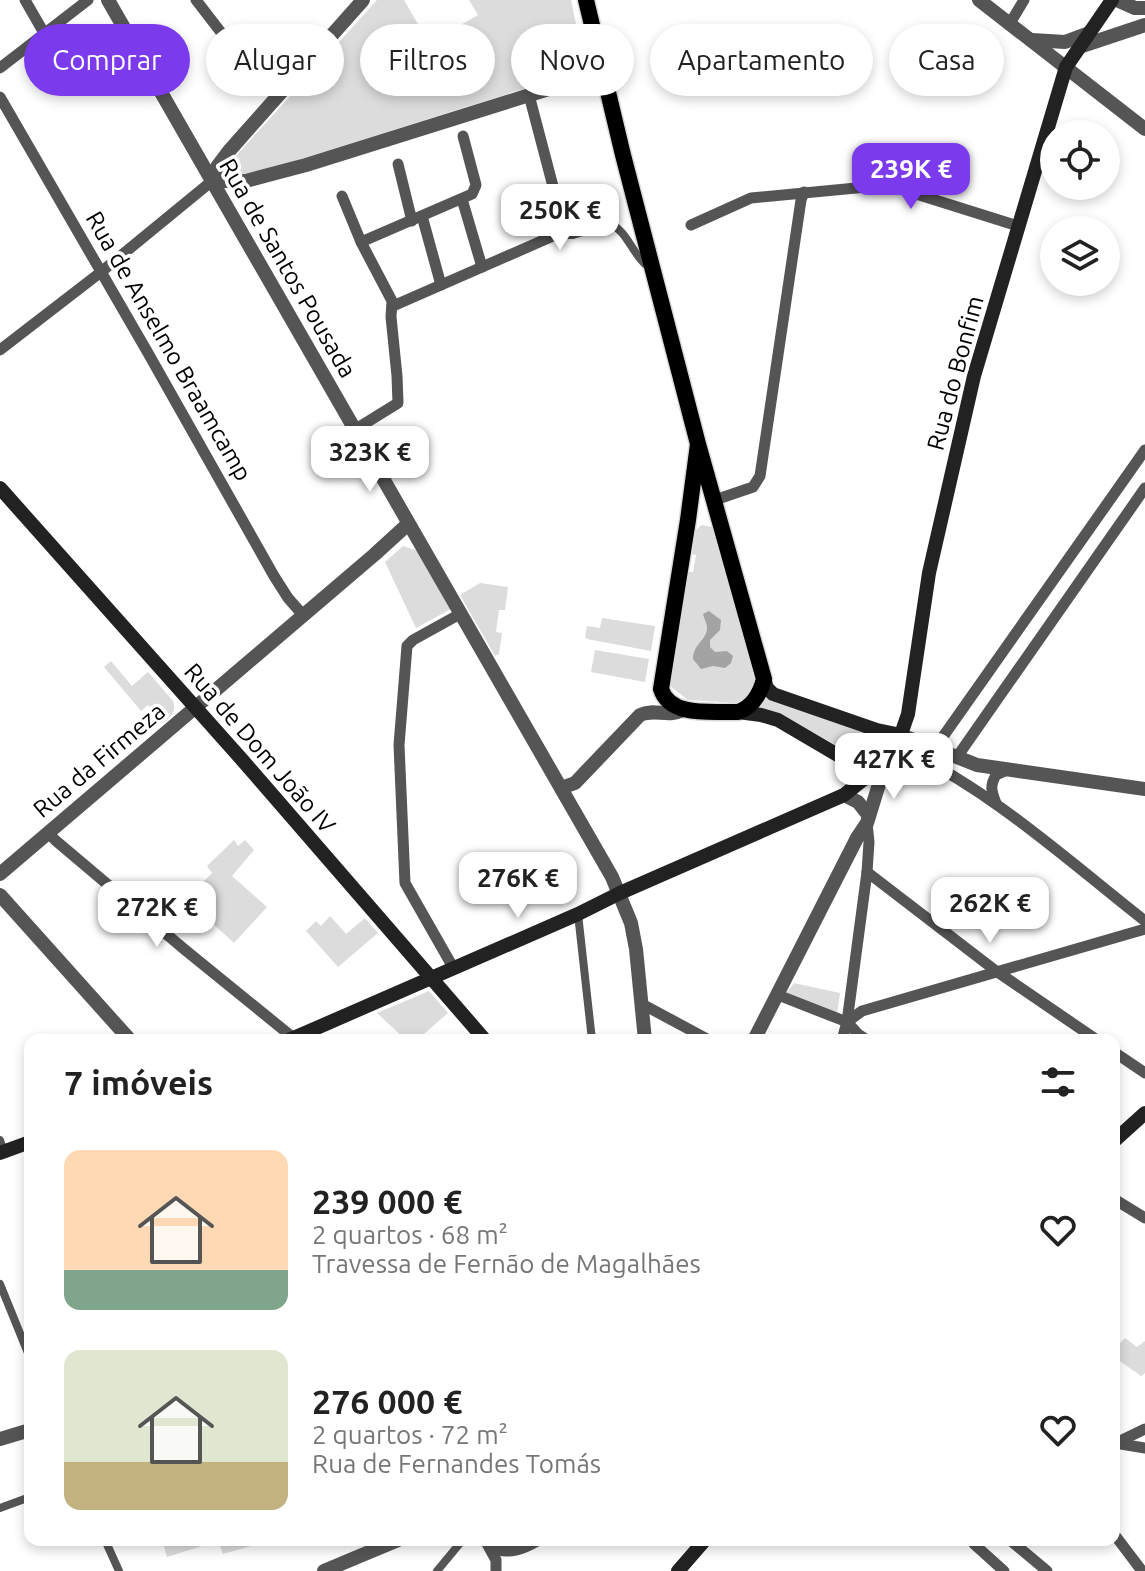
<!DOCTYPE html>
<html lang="pt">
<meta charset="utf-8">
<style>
:root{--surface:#fff;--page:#f2f2f2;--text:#222;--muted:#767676;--accent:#7c3aed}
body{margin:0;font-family:Ubuntu,sans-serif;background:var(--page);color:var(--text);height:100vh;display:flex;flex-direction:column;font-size:30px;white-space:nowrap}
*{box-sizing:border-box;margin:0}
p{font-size:26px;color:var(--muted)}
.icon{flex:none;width:44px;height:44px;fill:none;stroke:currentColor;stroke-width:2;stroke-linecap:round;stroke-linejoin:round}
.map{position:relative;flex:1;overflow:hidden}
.panel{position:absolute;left:24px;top:1034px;width:1096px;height:512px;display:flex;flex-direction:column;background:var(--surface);border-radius:16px;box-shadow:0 4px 12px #0003}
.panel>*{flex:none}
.guide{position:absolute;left:24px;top:24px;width:1098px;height:72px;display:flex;gap:16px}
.tools{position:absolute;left:1040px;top:120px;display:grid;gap:16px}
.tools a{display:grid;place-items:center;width:80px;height:80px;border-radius:50%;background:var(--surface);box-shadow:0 4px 12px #0003;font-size:40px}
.price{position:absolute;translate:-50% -68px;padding:0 18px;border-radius:16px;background:#fff;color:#222;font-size:26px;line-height:52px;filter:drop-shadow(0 2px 4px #0008)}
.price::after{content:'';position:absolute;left:50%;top:48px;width:24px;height:18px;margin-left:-12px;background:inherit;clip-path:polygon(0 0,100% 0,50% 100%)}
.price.active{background:var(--accent);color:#fff}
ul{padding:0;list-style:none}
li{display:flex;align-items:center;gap:24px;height:200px;padding:0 40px}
li span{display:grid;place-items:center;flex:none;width:224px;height:160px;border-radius:16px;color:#555}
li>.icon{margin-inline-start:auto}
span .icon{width:96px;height:96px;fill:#fffc;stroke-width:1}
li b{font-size:34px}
h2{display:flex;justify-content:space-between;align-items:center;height:96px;padding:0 40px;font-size:34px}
.chip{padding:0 28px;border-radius:36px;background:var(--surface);box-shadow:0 4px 12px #0003;font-size:28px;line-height:72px}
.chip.active{background:var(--accent);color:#fff}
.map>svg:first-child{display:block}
.green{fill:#dcdcdc}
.water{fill:#a3a3a3}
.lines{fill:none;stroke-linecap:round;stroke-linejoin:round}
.primary-casing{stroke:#dbdbdb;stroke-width:19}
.pedestrian{stroke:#555;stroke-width:8}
.minor{stroke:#555;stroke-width:11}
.tertiary{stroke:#555;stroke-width:14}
.secondary{stroke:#222;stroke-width:14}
.primary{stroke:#000;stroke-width:16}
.labels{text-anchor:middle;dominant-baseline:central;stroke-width:7;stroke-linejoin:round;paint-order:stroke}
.street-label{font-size:24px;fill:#000;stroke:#fff}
</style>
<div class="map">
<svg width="1145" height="1571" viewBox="0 0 1145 1571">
<rect width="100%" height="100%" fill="#fff"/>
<g class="green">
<path d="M377,0H404L429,43L478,15L469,0H571L581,49C576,63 563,72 552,80L247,176C239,175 231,173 230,164L234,158Z"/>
<path d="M701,525L712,527L716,534L755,682C753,692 748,700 737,703L688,700L669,685L689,572H693L696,555L692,554L696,530Z"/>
<polygon points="403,546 418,551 451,609 416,628 385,562"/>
<polygon points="480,583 508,587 505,610 499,610 496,632 502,633 499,654 495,656 460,595"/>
<polygon points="602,618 655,626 651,651 587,639 585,637 587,626 600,628"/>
<polygon points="595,650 649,659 645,682 591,672"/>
<path d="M111,661L132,686L148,672L173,701C177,711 171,716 164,723L148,705L141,711L104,667Z"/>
<polygon points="763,695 878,738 883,747 882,755 876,762 867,763 785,716 754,707"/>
<polygon points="234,840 238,846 245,840 254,850 232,876 267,907 234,943 186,899 212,873 207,866"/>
<polygon points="330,916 346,934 365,918 378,933 338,967 306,931 316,921 321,926"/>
<polygon points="794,983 840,993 837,1015 785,995"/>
<polygon points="429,991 448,1013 417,1040 406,1040 377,1013"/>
<polygon points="1125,1338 1137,1347 1145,1341 1145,1373 1141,1376 1114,1357 1114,1349"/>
<polygon points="162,1540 271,1540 223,1554 218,1541 167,1557"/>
</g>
<path class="water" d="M709,611L721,620L720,630L710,640V647L715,652L727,651L733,656L731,663L725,668L713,666L701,669L693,659C693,644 707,640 707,628C707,623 704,619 703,614Z"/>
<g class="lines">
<defs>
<path id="primary" d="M586,0L623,155L698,444L764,679C760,694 753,707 738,712C713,711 670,718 661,689L688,520L698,444"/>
</defs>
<use href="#primary" class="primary-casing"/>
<g class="pedestrian">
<path d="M559,231L568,235H573L610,223C627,232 632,252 645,264H651"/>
<polyline points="578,914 592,1040"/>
<polyline points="0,1140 4,1152"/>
<polyline points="0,1284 30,1358"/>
<polyline points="0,1508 30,1497"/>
<polyline points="105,1540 119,1571"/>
<polyline points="437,1571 461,1542"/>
</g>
<g class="minor">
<polyline points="25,0 44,33"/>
<polyline points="196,0 250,70"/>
<polyline points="1009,25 1024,0"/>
<polyline points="0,68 88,0"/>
<polyline points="0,97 148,353 274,576 288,598 303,615"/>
<polyline points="398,164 412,221"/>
<polyline points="342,196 361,242 392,301 391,317 397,376 398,403 356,429"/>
<polyline points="462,199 482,267"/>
<polyline points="422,216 441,285"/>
<polyline points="691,225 751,198 877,186 897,188 1018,226"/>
<polyline points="361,242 472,194 476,185 463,136"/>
<polyline points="393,306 553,236 559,231 560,213 529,95"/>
<polyline points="0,350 101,272 212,181"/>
<polyline points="715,500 753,487 760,476 801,200 804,192"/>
<path d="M897,746C989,788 1066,859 1145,921"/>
<polyline points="935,748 1145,450"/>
<polyline points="957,757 1145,488"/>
<path d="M996,803C991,791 990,785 996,775L1007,770"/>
<polyline points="48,832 55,840 184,949 296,1040"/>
<polyline points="867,872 996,971 1097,1040"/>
<polyline points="454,969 405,883 399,745 407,646 413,640 460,614"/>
<polyline points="778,995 847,1022 858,1034 867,1040"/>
<polyline points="642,1004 709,1040"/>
<polyline points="847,1022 862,1011 1145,929"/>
<polyline points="842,1040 847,1022 867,872 869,842 867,823"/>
<polyline points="1114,1052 1145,1073"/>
<polyline points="1114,1199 1145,1218"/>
<polyline points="1115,1443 1145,1448"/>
<polyline points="1116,1443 1145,1429"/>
<polyline points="1114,1534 1142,1571"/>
<polyline points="485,1540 496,1560 496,1571"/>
<polyline points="976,1540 974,1544 1004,1571"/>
<polyline points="1010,1540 1047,1571"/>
<path d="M491,1549C510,1554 522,1550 539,1540"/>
</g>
<g class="tertiary">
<polyline points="108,0 612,877 631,923 636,949 645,1040"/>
<polyline points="979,0 1145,129"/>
<polyline points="1117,0 1135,8 1145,8"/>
<polyline points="1032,40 1065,42 1089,33"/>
<polyline points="1079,47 1145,25"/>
<polyline points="212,181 246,181 306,165 555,87 576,70 597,47"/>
<polyline points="212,181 217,167 229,151 363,0"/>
<polyline points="901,735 977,765 1145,789"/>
<path d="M561,788L575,783L640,715C655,708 667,718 683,710"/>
<polyline points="844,795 858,802 869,816"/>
<polyline points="0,874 374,555 408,524"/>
<polyline points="0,895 130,1040"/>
<polyline points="754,1040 857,838 867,823 884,768"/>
<polyline points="0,1439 30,1430"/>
<polyline points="324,1571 398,1540"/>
</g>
<g class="secondary">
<polyline points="0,488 244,762 485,1040"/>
<polyline points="764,679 767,688 773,694 877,730 901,735"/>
<polyline points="738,712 761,715 778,720 870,774"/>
<polyline points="289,1040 578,914 620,893 844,795 870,774 884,768 897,746 908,714 929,573 974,376 1066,67 1112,0"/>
<polyline points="1114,1141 1145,1113"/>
<polyline points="0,1153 30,1142"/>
<polyline points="678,1571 705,1540"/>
</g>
<use href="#primary" class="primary"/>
</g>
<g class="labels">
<g class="street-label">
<text transform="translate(288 268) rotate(60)">Rua de Santos Pousada</text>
<text transform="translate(169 346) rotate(60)">Rua de Anselmo Braamcamp</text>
<text transform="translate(955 373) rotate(-75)">Rua do Bonfim</text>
<text transform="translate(260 748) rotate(49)">Rua de Dom João IV</text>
<text transform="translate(99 760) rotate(-40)">Rua da Firmeza</text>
</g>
</g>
</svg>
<div class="tools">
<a><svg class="icon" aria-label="locate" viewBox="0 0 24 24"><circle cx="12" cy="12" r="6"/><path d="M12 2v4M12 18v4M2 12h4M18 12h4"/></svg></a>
<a><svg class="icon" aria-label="layers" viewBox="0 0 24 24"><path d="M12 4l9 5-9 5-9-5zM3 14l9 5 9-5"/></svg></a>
</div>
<b class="price active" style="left:911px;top:211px">239K €</b>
<b class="price" style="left:560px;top:252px">250K €</b>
<b class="price" style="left:370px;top:494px">323K €</b>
<b class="price" style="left:894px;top:801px">427K €</b>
<b class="price" style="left:518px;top:920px">276K €</b>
<b class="price" style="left:990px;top:945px">262K €</b>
<b class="price" style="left:157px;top:949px">272K €</b>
<div class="guide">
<a class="chip active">Comprar</a>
<a class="chip">Alugar</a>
<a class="chip">Filtros</a>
<a class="chip">Novo</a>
<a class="chip">Apartamento</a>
<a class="chip">Casa</a>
</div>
<section class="panel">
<h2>7 imóveis<svg class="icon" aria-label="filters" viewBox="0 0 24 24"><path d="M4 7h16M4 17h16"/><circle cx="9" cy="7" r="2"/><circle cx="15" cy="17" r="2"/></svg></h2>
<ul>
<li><span style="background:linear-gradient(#ffd9b3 75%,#7fa58c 0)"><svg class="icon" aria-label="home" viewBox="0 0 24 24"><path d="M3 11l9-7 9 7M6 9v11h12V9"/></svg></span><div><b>239 000 €</b><p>2 quartos · 68 m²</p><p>Travessa de Fernão de Magalhães</p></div><svg class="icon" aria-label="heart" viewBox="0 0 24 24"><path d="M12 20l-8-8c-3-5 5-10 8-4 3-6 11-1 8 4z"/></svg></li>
<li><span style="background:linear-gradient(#dfe7d0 70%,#c2b280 0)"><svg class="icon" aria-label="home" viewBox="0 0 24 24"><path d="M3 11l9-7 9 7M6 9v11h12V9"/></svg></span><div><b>276 000 €</b><p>2 quartos · 72 m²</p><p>Rua de Fernandes Tomás</p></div><svg class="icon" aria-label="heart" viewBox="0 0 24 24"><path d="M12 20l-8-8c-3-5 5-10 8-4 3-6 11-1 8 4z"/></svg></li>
</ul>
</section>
</div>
